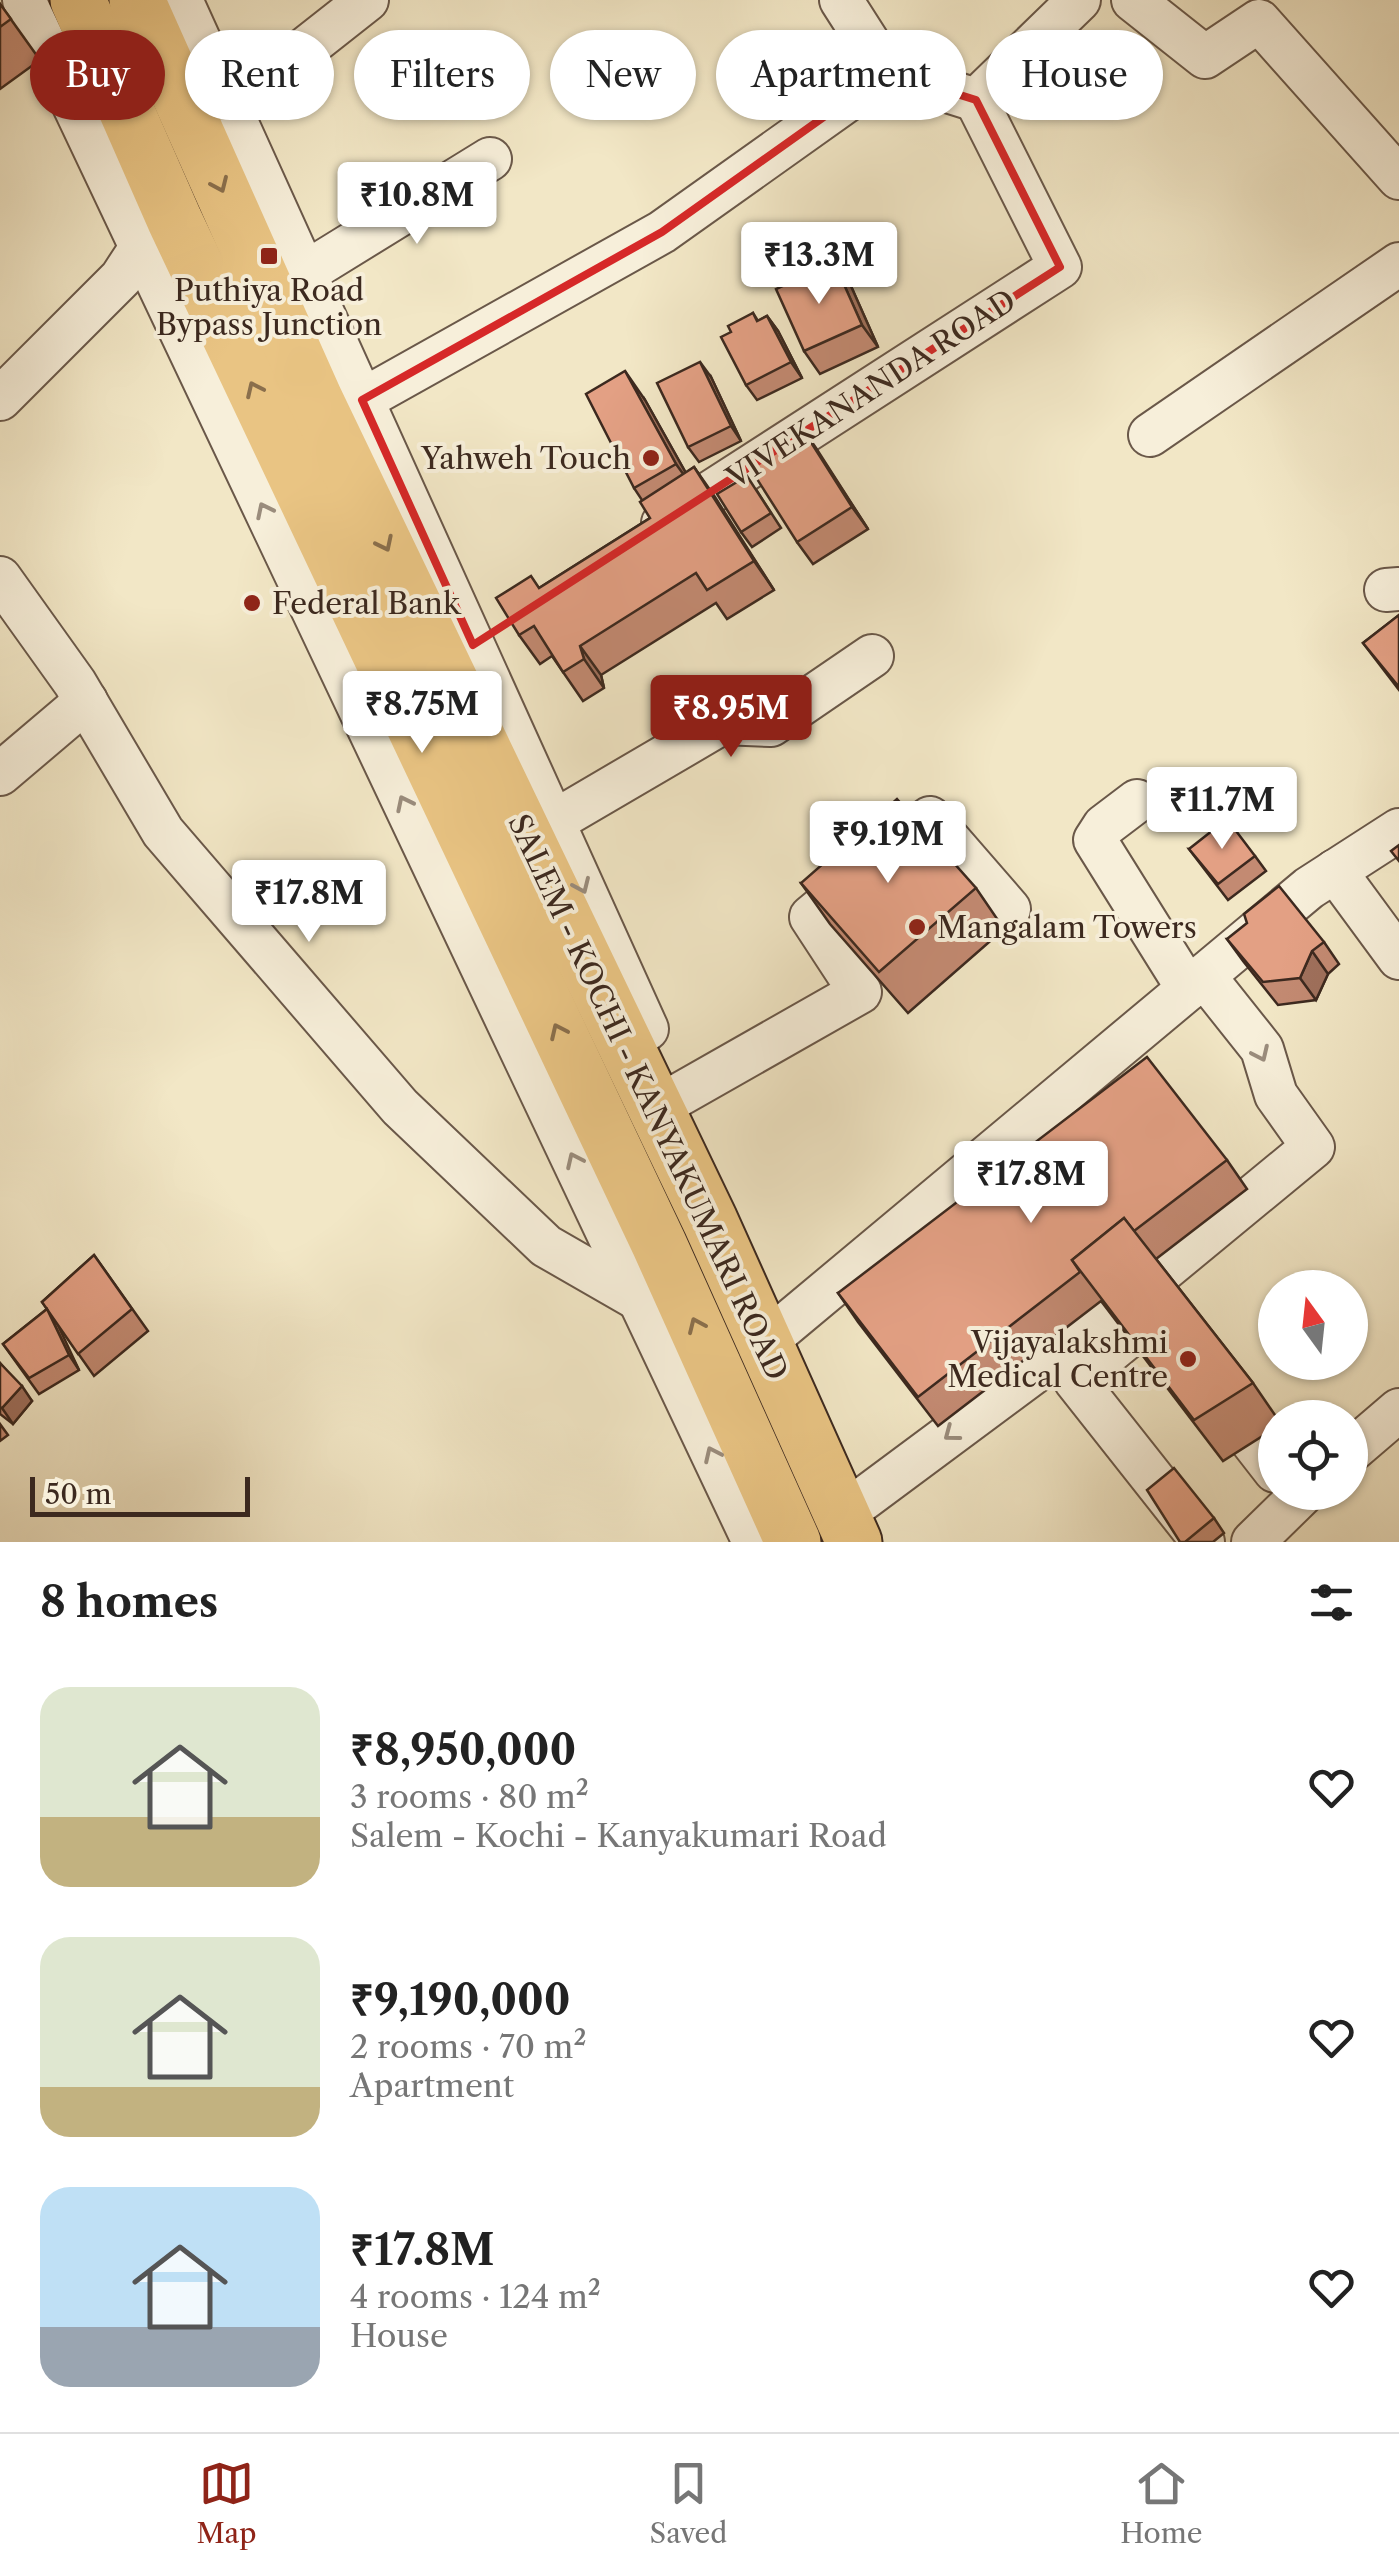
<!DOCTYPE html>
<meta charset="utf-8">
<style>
:root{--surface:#fff;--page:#f6f6f6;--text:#222;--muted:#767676;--line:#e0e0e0;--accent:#8f2418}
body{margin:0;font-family:"Libre Caslon Text",serif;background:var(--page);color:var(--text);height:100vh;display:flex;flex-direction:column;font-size:38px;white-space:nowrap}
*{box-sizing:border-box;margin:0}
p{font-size:32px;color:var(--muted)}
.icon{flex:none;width:55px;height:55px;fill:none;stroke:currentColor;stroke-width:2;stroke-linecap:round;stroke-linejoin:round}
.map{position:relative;height:1542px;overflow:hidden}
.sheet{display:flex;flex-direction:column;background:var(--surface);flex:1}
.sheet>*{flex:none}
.banner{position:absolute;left:30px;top:30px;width:1340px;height:90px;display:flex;gap:20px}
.needle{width:65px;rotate:345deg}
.tools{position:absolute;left:1258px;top:1270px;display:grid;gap:20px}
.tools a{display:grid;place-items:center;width:110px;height:110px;border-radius:50%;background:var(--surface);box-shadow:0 2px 8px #0004;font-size:50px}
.scale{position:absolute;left:30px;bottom:25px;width:220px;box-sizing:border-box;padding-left:10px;border:5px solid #3c291f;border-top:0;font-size:28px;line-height:35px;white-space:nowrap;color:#3c291f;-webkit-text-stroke:8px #f7efda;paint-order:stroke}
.price{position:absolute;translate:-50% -85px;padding:0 22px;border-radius:10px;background:#fff;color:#222;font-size:32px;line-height:65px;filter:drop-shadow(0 2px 5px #0008)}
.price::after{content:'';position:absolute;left:50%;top:60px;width:30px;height:22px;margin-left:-15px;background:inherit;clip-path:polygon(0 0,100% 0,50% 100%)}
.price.active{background:var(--accent);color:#fff}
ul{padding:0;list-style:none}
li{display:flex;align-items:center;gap:30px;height:250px;padding:0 40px}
li span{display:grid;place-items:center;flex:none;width:280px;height:200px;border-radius:30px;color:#555}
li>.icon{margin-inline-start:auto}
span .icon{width:120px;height:120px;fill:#fffc;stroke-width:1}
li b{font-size:42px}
h2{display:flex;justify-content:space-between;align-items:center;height:120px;padding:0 40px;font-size:42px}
.pill{padding:0 35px;border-radius:45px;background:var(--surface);box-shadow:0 2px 8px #0004;font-size:35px;line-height:90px}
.pill.active{background:var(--accent);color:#fff}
.tabs{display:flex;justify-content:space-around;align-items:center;height:140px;border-top:2px solid var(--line);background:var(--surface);font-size:28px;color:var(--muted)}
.tabs a{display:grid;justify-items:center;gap:5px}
.tabs .active{color:var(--accent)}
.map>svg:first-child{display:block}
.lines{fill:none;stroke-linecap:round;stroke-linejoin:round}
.minor-casing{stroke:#6a5849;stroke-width:46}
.highway-casing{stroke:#3c291f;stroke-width:59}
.minor{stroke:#f7efda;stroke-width:42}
.highway{stroke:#e9c483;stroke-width:55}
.wall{fill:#c38a72;stroke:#3c291f;stroke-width:2.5}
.shaded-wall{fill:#9f705c;stroke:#3c291f;stroke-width:2.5}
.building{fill:#e3a084;stroke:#3c291f;stroke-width:2.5}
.oneway{stroke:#8a6f4c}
.oneway2{stroke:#9a8c7c}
.marked{fill:none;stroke:#d62828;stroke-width:8;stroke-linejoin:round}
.poi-dot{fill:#8f2418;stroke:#f7efda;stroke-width:4}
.labels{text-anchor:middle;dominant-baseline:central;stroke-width:8;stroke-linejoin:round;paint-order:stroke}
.poi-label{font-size:30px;fill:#3c291f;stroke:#f7efda;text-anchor:end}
.street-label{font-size:30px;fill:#3c291f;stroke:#f7efda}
</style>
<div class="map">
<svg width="1399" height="1542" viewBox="0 0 1399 1542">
<rect width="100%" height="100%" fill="#f2e7c6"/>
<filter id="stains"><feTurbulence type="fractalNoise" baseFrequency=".002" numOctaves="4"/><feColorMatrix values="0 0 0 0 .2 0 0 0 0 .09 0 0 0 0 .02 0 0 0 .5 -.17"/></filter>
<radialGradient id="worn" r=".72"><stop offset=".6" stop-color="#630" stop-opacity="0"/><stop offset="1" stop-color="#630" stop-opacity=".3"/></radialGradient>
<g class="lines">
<defs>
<g id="minor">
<polyline points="24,0 754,1542"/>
<polyline points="181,0 647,1029"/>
<polyline points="841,0 887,72"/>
<polyline points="1133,0 1205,57 1259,21 1399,178"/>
<polyline points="211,123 367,0"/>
<polyline points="305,273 490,159"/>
<polyline points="0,399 121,278 140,249"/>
<polyline points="362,400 662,232 887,72 976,100 1079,0"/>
<polyline points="1150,435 1399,264"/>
<polyline points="663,523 1060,267 976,100"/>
<polyline points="0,578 75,683 163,832 400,1107 546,1246 640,1300"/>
<polyline points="1386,590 1399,589"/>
<polyline points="0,774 86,701"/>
<polyline points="1137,801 1104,826 1095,840 1188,989"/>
<polyline points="553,822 722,723 771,725 872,656"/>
<polyline points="1335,871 1399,958"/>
<polyline points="677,1096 860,992 811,917 930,818 1009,909"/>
<polyline points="782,1328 1309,888 1399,830"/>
<polyline points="1135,1331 1075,1380 1203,1542"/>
<polyline points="1219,1399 1275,1471"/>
<polyline points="1350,1452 1399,1410"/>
<polyline points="862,1500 1091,1330 1313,1147 1276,1095 1262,1049 1204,976"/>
<polyline points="1253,1542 1304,1492"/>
</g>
<g id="highway">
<polyline points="78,0 175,221 659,1244 793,1542"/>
<polyline points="137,0 315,399 710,1221 854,1542"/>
</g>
</defs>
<use href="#minor" class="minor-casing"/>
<use href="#highway" class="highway-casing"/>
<use href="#minor" class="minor"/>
<use href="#highway" class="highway"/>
</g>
<g class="wall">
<polygon points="0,4 40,60 0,89"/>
<polygon points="850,284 878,347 820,374 804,351"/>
<polygon points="753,313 758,321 767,316 778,331 802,378 757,400 746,385 731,332"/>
<polygon points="711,377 741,441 699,462 688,447"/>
<polygon points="645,400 686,473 694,467 774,590 727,619 716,603 601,675 604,688 583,701 552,656 540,664 519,635 539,588 650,518 642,500 634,488"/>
<polygon points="800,425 868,529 813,564 797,542"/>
<polygon points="757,491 781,528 752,547 741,532"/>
<polygon points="1399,615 1399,690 1363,643"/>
<polygon points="1189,849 1255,856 1266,871 1228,900"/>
<polygon points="801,883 976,888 1004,929 908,1013 830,924"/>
<polygon points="1227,939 1324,942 1339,964 1328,974 1316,1000 1278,1005 1243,961"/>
<polygon points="1227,1160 1247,1189 1156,1259 1253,1383 1277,1418 1275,1418 1275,1428 1223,1461 1101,1301 938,1426 858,1322 838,1293"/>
<polygon points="94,1255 148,1331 94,1376 42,1302"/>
<polygon points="47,1309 79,1370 39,1394 3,1344"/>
<polygon points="0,1363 32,1401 13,1424 0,1414"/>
<polygon points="0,1424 8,1435 0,1441"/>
<polygon points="1214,1518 1224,1533 1213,1542 1180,1542"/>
</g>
<g class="shaded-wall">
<polygon points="834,262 850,284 878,347 862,325"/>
<polygon points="767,316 778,331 802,378 791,362"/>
<polygon points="700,362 711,377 741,441 731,426"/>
<polygon points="625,371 645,400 697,493 676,464"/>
<polygon points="800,425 816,448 868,529 852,507"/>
<polygon points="694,467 715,497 774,590 754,561"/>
<polygon points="580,646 601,675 604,688 584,659"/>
<polygon points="1312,951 1328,974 1316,1000 1300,978"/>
<polygon points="47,1309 58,1325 79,1370 69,1355"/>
<polygon points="22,1386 32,1401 13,1424 2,1408"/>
</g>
<g class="building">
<polygon points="0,4 11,19 0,27"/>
<polygon points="834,262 862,325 804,351 776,289"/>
<polygon points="753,313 757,321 767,316 791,362 746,385 721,337 731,332 728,326"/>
<polygon points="700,362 731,426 688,447 657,383"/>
<polygon points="625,371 676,464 634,488 586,394"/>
<polygon points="800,425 852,507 797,542 745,460"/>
<polygon points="694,467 754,561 707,590 696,573 580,646 584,659 563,672 534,626 519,635 496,598 531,576 539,588 650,518 640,502"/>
<polygon points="747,476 771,513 741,532 717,494"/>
<polygon points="1399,615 1399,687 1363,643"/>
<polygon points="897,799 976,888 879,972 801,883"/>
<polygon points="1227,819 1255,856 1218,884 1189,849"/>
<polygon points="1399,845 1399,861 1391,851"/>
<polygon points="1279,886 1324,942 1312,951 1300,978 1263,982 1227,939 1247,923 1244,914"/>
<polygon points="1147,1057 1227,1160 1134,1231 1124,1218 1072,1260 1080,1272 918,1397 838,1293"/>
<polygon points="1124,1218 1253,1383 1194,1420 1072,1260"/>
<polygon points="94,1255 132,1309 78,1354 42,1302"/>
<polygon points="47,1309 69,1355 29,1378 3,1344"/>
<polygon points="0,1363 22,1386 2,1408 0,1407"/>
<polygon points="1174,1468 1214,1518 1185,1542 1180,1542 1147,1490"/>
</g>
<defs><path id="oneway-chevron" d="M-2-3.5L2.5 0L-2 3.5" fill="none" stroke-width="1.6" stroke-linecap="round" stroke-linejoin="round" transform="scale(2.5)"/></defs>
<g class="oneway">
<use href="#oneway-chevron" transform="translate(220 185) rotate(66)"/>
<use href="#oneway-chevron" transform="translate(254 389) rotate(-115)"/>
<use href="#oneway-chevron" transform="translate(385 544) rotate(64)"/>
<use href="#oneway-chevron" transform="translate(558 1031) rotate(-115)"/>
<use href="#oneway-chevron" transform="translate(696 1325) rotate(-114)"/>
</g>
<g class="oneway2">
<use href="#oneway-chevron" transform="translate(264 510) rotate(-116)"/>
<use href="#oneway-chevron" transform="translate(404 803) rotate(-116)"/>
<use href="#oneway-chevron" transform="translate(582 886) rotate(66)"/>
<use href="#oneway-chevron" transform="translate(1261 1054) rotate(65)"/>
<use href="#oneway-chevron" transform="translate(574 1160) rotate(-115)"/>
<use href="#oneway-chevron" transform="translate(951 1434) rotate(143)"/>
<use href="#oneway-chevron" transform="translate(712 1454) rotate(-115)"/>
</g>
<path class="marked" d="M887,72L976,100L1060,267L473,645L362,400L662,232Z"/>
<g class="poi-dot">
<rect x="259" y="246" width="20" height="20" rx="5"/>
<circle cx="651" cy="458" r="10"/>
<circle cx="252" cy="603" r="10"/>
<circle cx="917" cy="927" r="10"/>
<circle cx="1188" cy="1359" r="10"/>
</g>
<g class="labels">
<g class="poi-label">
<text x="269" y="290" text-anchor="middle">Puthiya Road<tspan x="269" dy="34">Bypass Junction</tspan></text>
<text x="631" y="458">Yahweh Touch</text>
<text x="272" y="603" text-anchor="start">Federal Bank</text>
<text x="937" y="927" text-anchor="start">Mangalam Towers</text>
<text x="1168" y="1342">Vijayalakshmi<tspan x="1168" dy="34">Medical Centre</tspan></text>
</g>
<g class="street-label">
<text transform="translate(871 389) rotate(-33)">VIVEKANANDA ROAD</text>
<text transform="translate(648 1097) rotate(65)">SALEM - KOCHI - KANYAKUMARI ROAD</text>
</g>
</g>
<rect width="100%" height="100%" filter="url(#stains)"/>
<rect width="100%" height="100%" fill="url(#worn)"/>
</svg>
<div class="tools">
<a><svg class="needle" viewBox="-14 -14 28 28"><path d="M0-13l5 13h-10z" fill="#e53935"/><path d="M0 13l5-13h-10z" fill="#767676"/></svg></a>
<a><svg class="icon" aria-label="locate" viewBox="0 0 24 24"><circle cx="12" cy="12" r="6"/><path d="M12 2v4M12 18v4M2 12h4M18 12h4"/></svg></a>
</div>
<div class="scale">50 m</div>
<b class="price" style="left:417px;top:247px">₹10.8M</b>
<b class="price" style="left:819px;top:307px">₹13.3M</b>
<b class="price" style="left:422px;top:756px">₹8.75M</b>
<b class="price active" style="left:731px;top:760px">₹8.95M</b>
<b class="price" style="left:1222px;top:852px">₹11.7M</b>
<b class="price" style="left:888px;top:886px">₹9.19M</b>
<b class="price" style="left:309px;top:945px">₹17.8M</b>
<b class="price" style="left:1031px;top:1226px">₹17.8M</b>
<div class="banner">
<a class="pill active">Buy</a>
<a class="pill">Rent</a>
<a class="pill">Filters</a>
<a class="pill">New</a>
<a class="pill">Apartment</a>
<a class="pill">House</a>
</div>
</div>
<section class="sheet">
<h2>8 homes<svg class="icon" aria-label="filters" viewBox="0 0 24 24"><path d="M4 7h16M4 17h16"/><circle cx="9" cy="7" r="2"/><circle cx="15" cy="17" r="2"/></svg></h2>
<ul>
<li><span style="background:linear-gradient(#dfe7d0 65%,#c2b280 0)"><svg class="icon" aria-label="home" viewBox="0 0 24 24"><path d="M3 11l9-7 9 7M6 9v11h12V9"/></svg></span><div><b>₹8,950,000</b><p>3 rooms · 80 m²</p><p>Salem - Kochi - Kanyakumari Road</p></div><svg class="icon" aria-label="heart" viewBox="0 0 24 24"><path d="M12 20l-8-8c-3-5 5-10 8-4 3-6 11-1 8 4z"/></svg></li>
<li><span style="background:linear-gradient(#dfe7d0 75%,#c2b280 0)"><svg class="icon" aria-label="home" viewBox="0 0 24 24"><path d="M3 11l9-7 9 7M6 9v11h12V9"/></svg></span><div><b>₹9,190,000</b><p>2 rooms · 70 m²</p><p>Apartment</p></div><svg class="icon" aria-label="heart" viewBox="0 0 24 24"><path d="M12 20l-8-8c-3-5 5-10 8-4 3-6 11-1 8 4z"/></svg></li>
<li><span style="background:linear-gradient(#bfe0f5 70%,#9aa5b1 0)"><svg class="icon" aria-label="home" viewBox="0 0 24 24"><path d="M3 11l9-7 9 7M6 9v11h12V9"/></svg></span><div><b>₹17.8M</b><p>4 rooms · 124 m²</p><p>House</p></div><svg class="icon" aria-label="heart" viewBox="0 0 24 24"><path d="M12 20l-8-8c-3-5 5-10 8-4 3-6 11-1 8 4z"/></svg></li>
</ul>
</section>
<nav class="tabs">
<a class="active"><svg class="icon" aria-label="map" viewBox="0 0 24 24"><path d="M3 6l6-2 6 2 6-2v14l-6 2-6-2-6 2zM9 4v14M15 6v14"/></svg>Map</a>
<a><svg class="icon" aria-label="saved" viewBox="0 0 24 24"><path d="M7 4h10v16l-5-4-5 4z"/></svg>Saved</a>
<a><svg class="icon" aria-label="home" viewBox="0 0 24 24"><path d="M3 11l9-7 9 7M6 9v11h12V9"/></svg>Home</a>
</nav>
